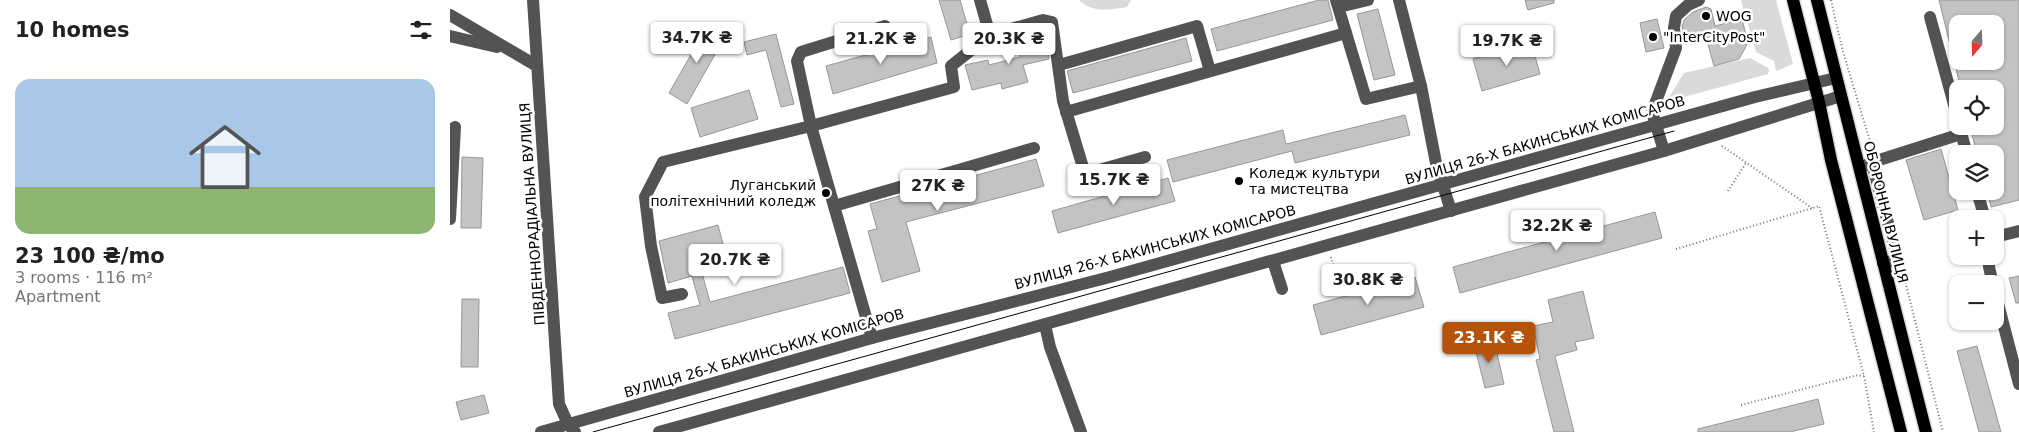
<!DOCTYPE html>
<meta charset="utf-8">
<style>
:root{--surface:#fff;--page:#f2f2f2;--text:#202124;--muted:#757577;--accent:#b45309}
body{margin:0;font-family:"DejaVu Sans",sans-serif;background:var(--page);color:var(--text);height:100vh;display:flex;flex-direction:column;font-size:19px;white-space:nowrap}
*{box-sizing:border-box;margin:0}
p{font-size:16px;color:var(--muted)}
.icon{flex:none;width:28px;height:28px;fill:none;stroke:currentColor;stroke-width:2;stroke-linecap:round;stroke-linejoin:round}
.map{position:relative;flex:1;overflow:hidden}
.drawer{display:flex;flex-direction:column;background:var(--surface);width:450px}
.drawer>*{flex:none}
.needle{width:32px;rotate:199deg}
.buttons{position:absolute;left:1499px;top:15px;display:grid;gap:10px}
.buttons a{display:grid;place-items:center;width:55px;height:55px;border-radius:10px;background:var(--surface);box-shadow:0 1px 4px #0004;font-size:25px}
.price{position:absolute;translate:-50% -42px;padding:0 11px;border-radius:5px;background:#fff;color:#222;font-size:16px;line-height:32px;filter:drop-shadow(0 1px 2px #0008)}
.price::after{content:'';position:absolute;left:50%;top:30px;width:15px;height:11px;margin-left:-8px;background:inherit;clip-path:polygon(0 0,100% 0,50% 100%)}
.price.active{background:var(--accent);color:#fff}
ul{padding:0;list-style:none}
li{display:grid;align-content:center;gap:10px;height:265px;padding:0 15px}
li span{display:grid;place-items:center;height:155px;border-radius:15px;color:#555}
li>.icon{margin-inline-start:auto}
span .icon{width:90px;height:90px;fill:#fffc;stroke-width:1}
li b{font-size:21px}
h2{display:flex;justify-content:space-between;align-items:center;height:60px;padding:0 15px;font-size:21px}
main{display:flex;flex:1;min-height:0}
.map>svg:first-child{display:block}
.green{fill:#dadada}
.building{fill:#c3c3c3;stroke:#979797;fill-rule:evenodd}
.lines{fill:none;stroke-linecap:round;stroke-linejoin:round}
.major-casing{stroke:#dbdbdb;stroke-width:15}
.path{stroke:#757575;stroke-width:2;stroke-dasharray:1 2.5;stroke-linecap:butt}
.minor{stroke:#535353;stroke-width:12}
.major{stroke:#000;stroke-width:12}
.tram{stroke:#000;stroke-width:1}
.poi-dot{fill:#000;stroke:#fff;stroke-width:2}
.labels{text-anchor:middle;dominant-baseline:central;stroke-width:5;stroke-linejoin:round;paint-order:stroke}
.poi-label{font-size:14px;fill:#000;stroke:#fff;text-anchor:start}
.street-label{font-size:14px;fill:#000;stroke:#fff}
</style>
<main>
<section class="drawer">
<h2>10 homes<svg class="icon" aria-label="filters" viewBox="0 0 24 24"><path d="M4 7h16M4 17h16"/><circle cx="9" cy="7" r="2"/><circle cx="15" cy="17" r="2"/></svg></h2>
<ul>
<li><span style="background:linear-gradient(#a9c7e8 70%,#8fb573 0)"><svg class="icon" aria-label="home" viewBox="0 0 24 24"><path d="M3 11l9-7 9 7M6 9v11h12V9"/></svg></span><div><b>23 100 ₴/mo</b><p>3 rooms · 116 m²</p><p>Apartment</p></div></li>
</ul>
</section>
<div class="map">
<svg width="1569" height="432" viewBox="0 0 1569 432">
<rect width="100%" height="100%" fill="#fff"/>
<g class="green">
<path d="M629,0H681L677,7C660,10 642,13 629,0Z"/>
<polygon points="1291,0 1326,0 1343,64 1326,71 1324,61 1306,52"/>
<polygon points="1300,58 1318,68 1319,71 1318,74 1216,102 1234,73"/>
</g>
<g class="building">
<polygon points="489,0 510,0 520,34 501,40"/>
<polygon points="869,0 878,0 883,20 767,51 761,29"/>
<polygon points="1075,0 1104,0 1104,3 1078,10"/>
<path d="M1489,0H1569V200L1541,207L1537,191H1545V154H1527L1520,126H1545V89H1511ZM1508,24H1545V61H1508Z"/>
<polygon points="1256,7 1261,9 1265,26 1292,19 1298,43 1289,59 1264,66 1257,41 1241,44 1236,40 1232,27 1234,20 1243,12"/>
<polygon points="928,9 945,75 924,80 907,14"/>
<polygon points="1207,19 1214,48 1196,52 1190,23"/>
<polygon points="258,25 276,35 237,104 219,93"/>
<polygon points="595,33 599,59 573,65 578,82 552,89 551,83 522,90 515,65 538,60 539,65 570,57 566,41"/>
<polygon points="326,34 344,104 331,107 316,50 297,55 294,42"/>
<polygon points="481,37 487,63 383,94 376,66"/>
<polygon points="736,38 742,61 623,93 617,71"/>
<polygon points="1081,42 1090,74 1032,91 1023,59"/>
<polygon points="299,90 308,119 250,137 241,108"/>
<polygon points="955,115 960,135 845,163 842,151 723,182 717,160 833,130 836,144"/>
<polygon points="1491,149 1508,210 1474,220 1456,160"/>
<polygon points="12,157 33,158 31,228 11,228"/>
<polygon points="586,159 594,186 456,222 470,271 432,282 418,231 427,229 420,204"/>
<polygon points="718,178 725,201 608,233 602,211"/>
<polygon points="1205,212 1212,238 1010,293 1003,267"/>
<polygon points="268,225 279,266 252,273 260,302 393,267 400,293 225,339 218,313 250,305 242,276 218,283 209,241"/>
<polygon points="1569,276 1569,303 1566,303 1559,278"/>
<polygon points="965,277 974,307 871,335 863,305"/>
<polygon points="1133,291 1144,338 1125,342 1127,350 1105,356 1124,432 1104,432 1086,360 1090,359 1083,326 1103,322 1098,300"/>
<polygon points="12,299 29,299 28,367 11,367"/>
<polygon points="1044,340 1054,384 1035,388 1024,344"/>
<polygon points="1527,346 1551,432 1529,432 1507,351"/>
<polygon points="34,395 39,413 11,420 6,402"/>
<polygon points="1368,399 1374,424 1340,432 1248,432 1248,429"/>
</g>
<g class="lines">
<defs>
<g id="major">
<polyline points="1343,0 1369,102 1381,160 1451,432"/>
<polyline points="1367,0 1476,432"/>
</g>
</defs>
<use href="#major" class="major-casing"/>
<g class="path">
<polyline points="1381,0 1393,52 1423,151"/>
<polyline points="1272,146 1362,208"/>
<polyline points="1278,191 1296,163"/>
<polyline points="1226,249 1369,206 1414,376 1424,432"/>
<polyline points="881,257 890,297"/>
<polyline points="1452,269 1493,432"/>
<polyline points="1291,405 1408,375 1414,376"/>
</g>
<g class="minor">
<polyline points="83,0 109,404 118,424 125,432"/>
<polyline points="886,0 916,99 971,86 986,163 1001,211"/>
<polyline points="949,0 971,86"/>
<polyline points="889,7 918,0"/>
<polyline points="0,15 87,66"/>
<polyline points="1480,17 1508,119"/>
<polyline points="540,35 593,20 602,22 613,101 635,174 695,157"/>
<polyline points="0,36 47,47"/>
<polyline points="609,65 747,26 760,71"/>
<polyline points="616,112 896,33"/>
<polyline points="1509,126 1517,154"/>
<polyline points="1214,151 1202,112 1226,48 1224,28 1226,16 1238,5 1249,0"/>
<polyline points="1422,163 1448,260 1433,263"/>
<polyline points="1414,166 1426,161 1511,134"/>
<polyline points="1527,191 1535,219"/>
<polyline points="384,206 584,148"/>
<polyline points="0,219 5,127"/>
<polyline points="1545,237 1569,231"/>
<polyline points="1539,256 1539,267 1543,284"/>
<polyline points="823,261 832,289"/>
<polyline points="1545,292 1569,384"/>
<polyline points="232,294 212,298 201,246 195,197 213,162 361,126 504,87 501,66 540,35 530,0"/>
<polyline points="595,325 600,347 631,432"/>
<polyline points="422,338 361,126 347,61 351,52 435,26"/>
<polyline points="91,432 422,338 660,277 1305,97 1386,78"/>
<polyline points="209,432 1214,151 1391,96"/>
</g>
<use href="#major" class="major"/>
<polyline class="tram" points="143,432 1224,131"/>
</g>
<g class="poi-dot">
<circle cx="1256" cy="16" r="5"/>
<circle cx="1203" cy="37" r="5"/>
<circle cx="789" cy="181" r="5"/>
<circle cx="376" cy="193" r="5"/>
</g>
<g class="labels">
<g class="poi-label">
<text x="1266" y="16">WOG</text>
<text x="1213" y="37">"InterCityPost"</text>
<text x="799" y="173">Коледж культури<tspan x="799" dy="16">та мистецтва</tspan></text>
<text x="366" y="185" text-anchor="end">Луганський<tspan x="366" dy="16">політехнічний коледж</tspan></text>
</g>
<g class="street-label">
<text transform="translate(1095 140) rotate(-16)">ВУЛИЦЯ 26-Х БАКИНСЬКИХ КОМІСАРОВ</text>
<text transform="translate(1436 212) rotate(76)">ОБОРОННА ВУЛИЦЯ</text>
<text transform="translate(82 214) rotate(-94)">ПІВДЕННОРАДІАЛЬНА ВУЛИЦЯ</text>
<text transform="translate(705 247) rotate(-15)">ВУЛИЦЯ 26-Х БАКИНСЬКИХ КОМІСАРОВ</text>
<text transform="translate(314 353) rotate(-16)">ВУЛИЦЯ 26-Х БАКИНСЬКИХ КОМІСАРОВ</text>
</g>
</g>
</svg>
<div class="buttons">
<a><svg class="needle" viewBox="-14 -14 28 28"><path d="M0-13l5 13h-10z" fill="#e53935"/><path d="M0 13l5-13h-10z" fill="#757577"/></svg></a>
<a><svg class="icon" aria-label="locate" viewBox="0 0 24 24"><circle cx="12" cy="12" r="6"/><path d="M12 2v4M12 18v4M2 12h4M18 12h4"/></svg></a>
<a><svg class="icon" aria-label="layers" viewBox="0 0 24 24"><path d="M12 4l9 5-9 5-9-5zM3 14l9 5 9-5"/></svg></a>
<a>+</a>
<a>−</a>
</div>
<b class="price" style="left:247px;top:64px">34.7K ₴</b>
<b class="price" style="left:431px;top:65px">21.2K ₴</b>
<b class="price" style="left:559px;top:65px">20.3K ₴</b>
<b class="price" style="left:1057px;top:67px">19.7K ₴</b>
<b class="price" style="left:664px;top:206px">15.7K ₴</b>
<b class="price" style="left:488px;top:212px">27K ₴</b>
<b class="price" style="left:1107px;top:252px">32.2K ₴</b>
<b class="price" style="left:285px;top:286px">20.7K ₴</b>
<b class="price" style="left:918px;top:306px">30.8K ₴</b>
<b class="price active" style="left:1039px;top:364px">23.1K ₴</b>
</div>
</main>
